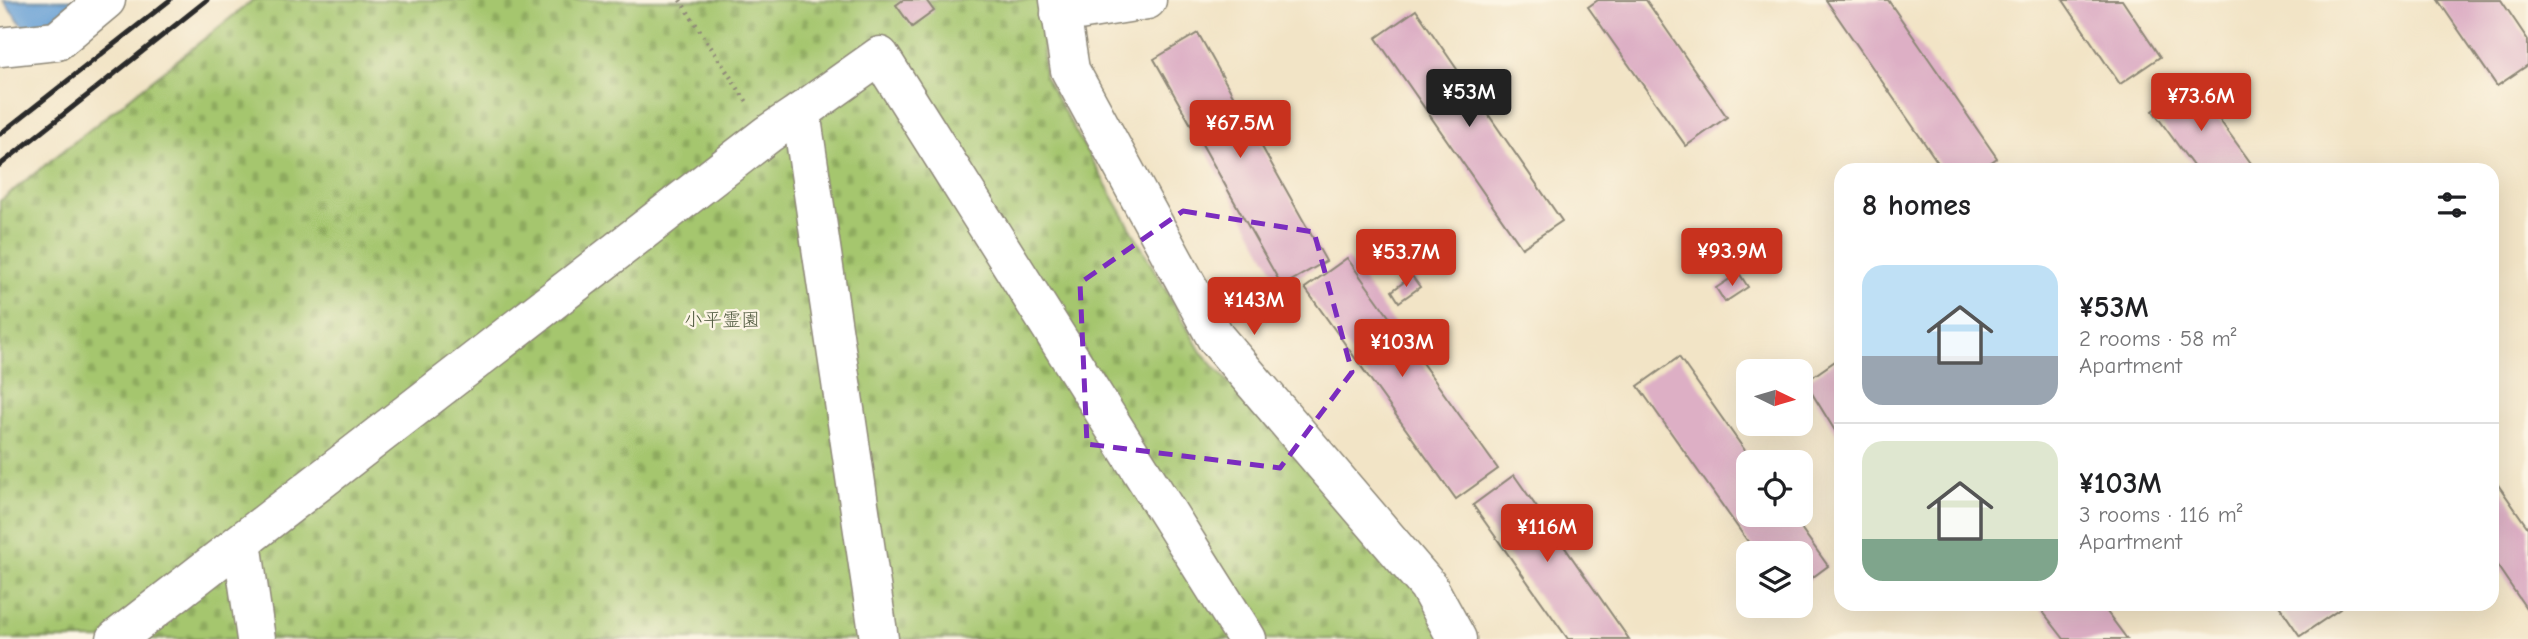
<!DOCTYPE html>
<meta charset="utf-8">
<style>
:root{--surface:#fff;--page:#f2f2f2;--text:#202124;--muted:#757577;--line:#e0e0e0;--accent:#c8321e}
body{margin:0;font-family:"Comic Neue","Klee One",sans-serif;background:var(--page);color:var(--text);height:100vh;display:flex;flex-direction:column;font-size:26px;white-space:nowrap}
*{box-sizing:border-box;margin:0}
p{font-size:23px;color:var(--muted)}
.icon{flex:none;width:38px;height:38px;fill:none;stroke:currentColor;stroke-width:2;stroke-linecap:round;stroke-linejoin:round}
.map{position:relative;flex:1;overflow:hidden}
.details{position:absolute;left:1834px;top:163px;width:665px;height:448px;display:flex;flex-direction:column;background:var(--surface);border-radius:21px;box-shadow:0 7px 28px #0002}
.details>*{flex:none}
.needle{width:46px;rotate:95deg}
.fabs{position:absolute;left:1736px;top:359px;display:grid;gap:14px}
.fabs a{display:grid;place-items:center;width:77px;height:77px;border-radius:14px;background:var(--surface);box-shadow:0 7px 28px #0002;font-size:35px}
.price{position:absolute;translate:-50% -60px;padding:0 16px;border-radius:7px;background:var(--accent);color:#fff;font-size:23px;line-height:46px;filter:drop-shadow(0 2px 4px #0008)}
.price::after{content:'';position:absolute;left:50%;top:42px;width:21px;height:16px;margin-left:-10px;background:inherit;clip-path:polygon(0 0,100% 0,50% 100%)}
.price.active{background:#222;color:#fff}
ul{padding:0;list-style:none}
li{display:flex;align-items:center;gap:21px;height:175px;padding:0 28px}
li+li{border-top:2px solid var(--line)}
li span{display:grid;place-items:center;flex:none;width:196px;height:140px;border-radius:21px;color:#555}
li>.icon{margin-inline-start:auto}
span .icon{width:84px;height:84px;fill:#fffc;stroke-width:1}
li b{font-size:30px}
h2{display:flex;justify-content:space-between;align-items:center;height:84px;padding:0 28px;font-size:30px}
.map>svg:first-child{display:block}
.cemetery{fill:url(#cemetery-stones);stroke:#68784c;stroke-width:2}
.water{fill:#67a0d6;stroke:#496680;stroke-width:2}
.building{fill:#ddafc5}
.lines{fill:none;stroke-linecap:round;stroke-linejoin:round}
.minor-casing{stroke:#8e8878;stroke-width:41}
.path{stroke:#8e8878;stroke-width:4.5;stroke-dasharray:2 5;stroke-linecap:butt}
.minor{stroke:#fff;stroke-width:38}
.rail{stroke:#2b2b2b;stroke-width:5}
.marked{fill:none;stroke:#7b2cbf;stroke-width:5;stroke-dasharray:14 9;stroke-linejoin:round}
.labels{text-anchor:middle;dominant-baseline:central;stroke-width:5;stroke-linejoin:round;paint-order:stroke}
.park-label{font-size:19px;fill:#505a3f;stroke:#fcf5e5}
</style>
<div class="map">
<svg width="2528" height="639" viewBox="0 0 2528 639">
<defs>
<pattern id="cemetery-stones" width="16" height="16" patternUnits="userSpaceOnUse" patternTransform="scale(1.75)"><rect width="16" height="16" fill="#a5c66e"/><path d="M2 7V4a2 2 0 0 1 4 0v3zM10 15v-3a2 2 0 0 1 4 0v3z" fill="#8eaa5f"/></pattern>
</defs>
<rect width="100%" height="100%" fill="#fcf5e5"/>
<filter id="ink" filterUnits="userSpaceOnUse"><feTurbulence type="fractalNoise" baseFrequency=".0143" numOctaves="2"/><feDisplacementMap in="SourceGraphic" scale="14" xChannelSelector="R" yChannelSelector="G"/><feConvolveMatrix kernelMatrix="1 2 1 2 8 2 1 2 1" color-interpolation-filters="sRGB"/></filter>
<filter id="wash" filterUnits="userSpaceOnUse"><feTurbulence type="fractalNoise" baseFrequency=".00686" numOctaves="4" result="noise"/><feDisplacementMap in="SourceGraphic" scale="28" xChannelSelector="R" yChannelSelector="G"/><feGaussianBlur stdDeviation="1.57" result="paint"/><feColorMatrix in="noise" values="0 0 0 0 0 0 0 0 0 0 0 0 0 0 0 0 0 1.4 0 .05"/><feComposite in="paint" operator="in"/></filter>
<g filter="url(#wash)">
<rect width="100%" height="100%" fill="#f2e4c6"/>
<polygon class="cemetery" points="253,0 1042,0 1044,76 1201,352 1422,594 1443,639 0,639 0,201"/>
<polygon class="water" points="3,0 75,0 31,36"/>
<g id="blocks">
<g class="building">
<polygon points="903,0 926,0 934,11 912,27 896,5"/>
<polygon points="1598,0 1646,0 1727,117 1686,146 1588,7"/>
<polygon points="1826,0 1888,0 1997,158 1980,170 1943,170"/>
<polygon points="2063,0 2122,0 2160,57 2120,84"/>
<polygon points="2438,0 2501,0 2528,40 2528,65 2497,86"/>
<polygon points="1416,10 1562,221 1522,248 1376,38"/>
<polygon points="1198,33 1326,261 1282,286 1154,59"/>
<polygon points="2192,82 2256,170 2196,170 2153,111"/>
<polygon points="1347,258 1498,469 1456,499 1305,288"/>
<polygon points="1739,273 1748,287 1725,302 1716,288"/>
<polygon points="1412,276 1420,287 1399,302 1392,291"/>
<polygon points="1679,357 1753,462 1748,462 1748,514 1791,514 1828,566 1801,586 1801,553 1756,553 1638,386"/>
<polygon points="1841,357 1841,432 1837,434 1805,382"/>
<polygon points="1514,475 1629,639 1568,639 1473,505"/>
<polygon points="2492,476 2528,528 2528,611 2492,558"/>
<polygon points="2037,604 2101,604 2127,639 2064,639"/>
<polygon points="2278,604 2336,604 2340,609 2300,636"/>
</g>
</g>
</g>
<g filter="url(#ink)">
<use href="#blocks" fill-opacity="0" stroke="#8e8878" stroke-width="2"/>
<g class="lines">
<defs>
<g id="minor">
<polyline points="1059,0 1070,70 1216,338 1428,586 1457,639"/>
<polyline points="1060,14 1147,0"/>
<polyline points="0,47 57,41 106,0"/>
<polyline points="801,112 880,56 1247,639"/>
<polyline points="242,542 256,639"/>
<polyline points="116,639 768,134 801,112 879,639"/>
</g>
</defs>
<use href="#minor" class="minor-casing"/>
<polyline class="path" points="680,0 748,104"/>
<use href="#minor" class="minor"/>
<g class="rail">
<polyline points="0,134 170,0"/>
<polyline points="0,165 207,0"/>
</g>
</g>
</g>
<path class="marked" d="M1183,211L1314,232L1352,372L1280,468L1087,444L1080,283Z"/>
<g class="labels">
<g class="park-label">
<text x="722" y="320">小平霊園</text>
</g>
</g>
</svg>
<div class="fabs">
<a><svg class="needle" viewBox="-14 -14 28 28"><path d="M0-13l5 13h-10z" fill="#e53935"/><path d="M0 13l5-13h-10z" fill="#757577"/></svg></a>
<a><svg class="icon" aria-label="locate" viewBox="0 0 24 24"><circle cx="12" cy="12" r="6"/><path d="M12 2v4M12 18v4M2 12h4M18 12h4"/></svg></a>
<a><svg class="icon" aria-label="layers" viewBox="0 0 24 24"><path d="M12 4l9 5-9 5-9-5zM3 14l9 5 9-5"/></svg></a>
</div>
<b class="price active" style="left:1469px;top:129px">¥53M</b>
<b class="price" style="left:2201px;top:133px">¥73.6M</b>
<b class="price" style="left:1240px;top:160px">¥67.5M</b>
<b class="price" style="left:1732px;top:288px">¥93.9M</b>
<b class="price" style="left:1406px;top:289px">¥53.7M</b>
<b class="price" style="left:1254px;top:337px">¥143M</b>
<b class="price" style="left:1402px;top:379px">¥103M</b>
<b class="price" style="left:1547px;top:564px">¥116M</b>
<section class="details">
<h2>8 homes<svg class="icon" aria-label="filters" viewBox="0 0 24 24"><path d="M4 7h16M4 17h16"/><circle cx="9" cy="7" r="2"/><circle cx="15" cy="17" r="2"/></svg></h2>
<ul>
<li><span style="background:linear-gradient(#bfe0f5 65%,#9aa5b1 0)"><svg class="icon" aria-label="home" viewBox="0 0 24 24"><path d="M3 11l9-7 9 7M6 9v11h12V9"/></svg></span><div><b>¥53M</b><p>2 rooms · 58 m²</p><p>Apartment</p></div></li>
<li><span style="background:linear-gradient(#dfe7d0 70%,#7fa58c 0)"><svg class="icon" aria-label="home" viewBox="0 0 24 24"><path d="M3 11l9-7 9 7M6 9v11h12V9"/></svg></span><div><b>¥103M</b><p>3 rooms · 116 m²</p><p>Apartment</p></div></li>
</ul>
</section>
</div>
